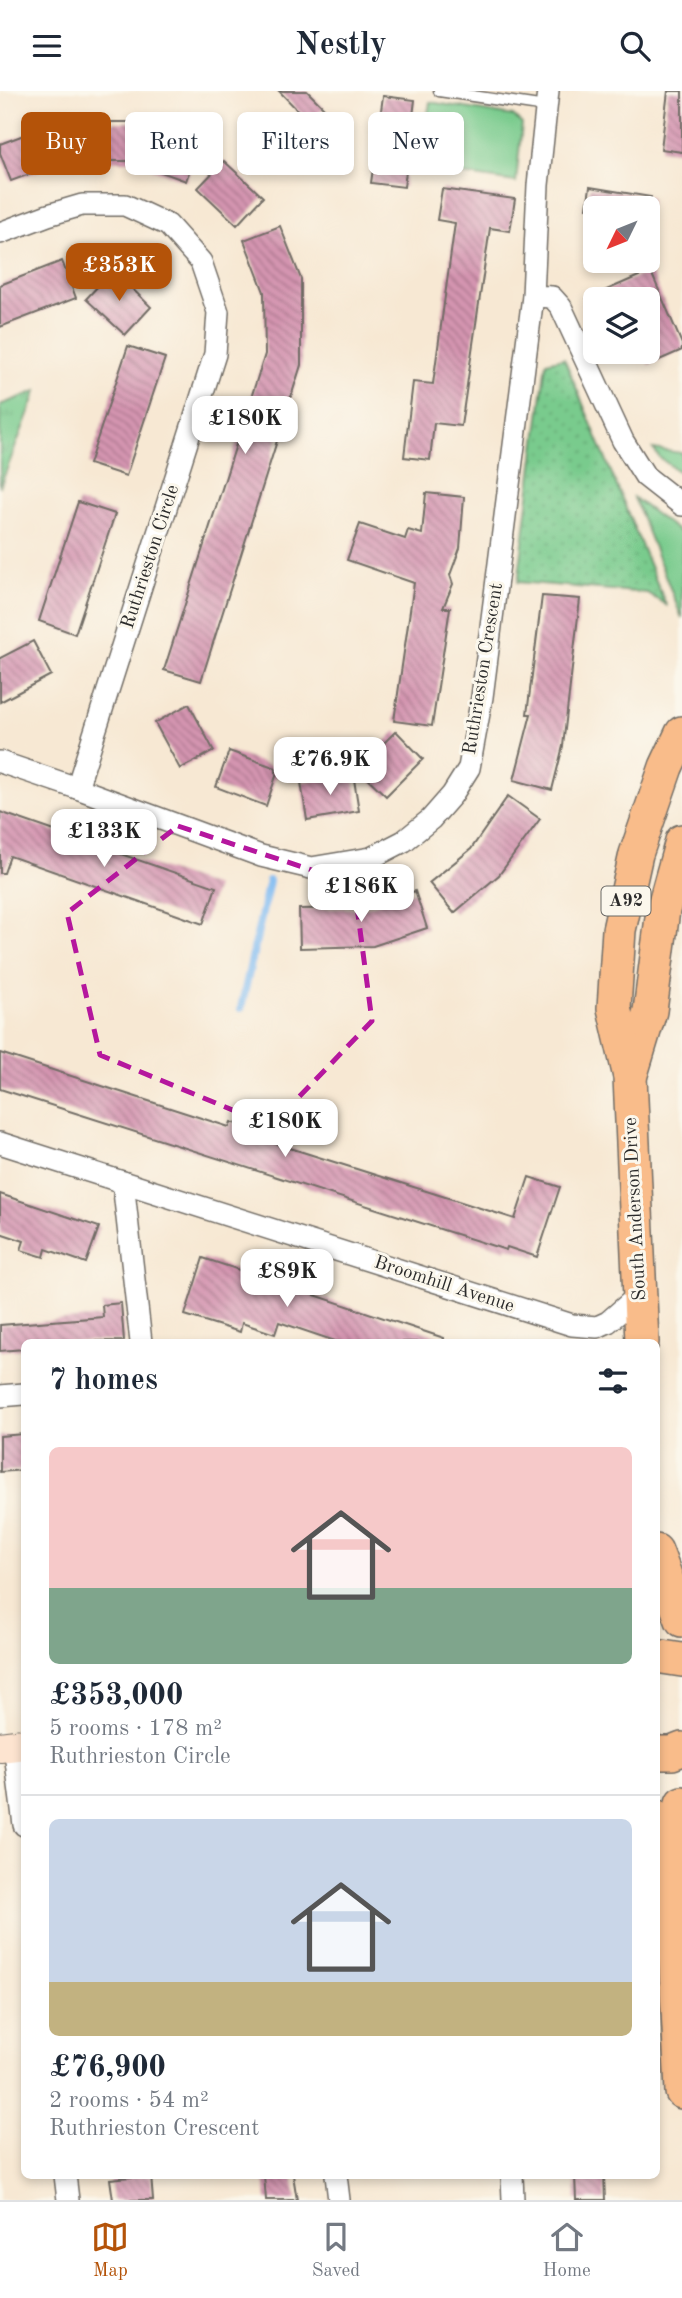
<!DOCTYPE html>
<meta charset="utf-8">
<style>
:root{--surface:#fff;--page:#f6f6f7;--text:#1f2937;--muted:#747a83;--line:#e0e1e3;--accent:#b45309}
body{margin:0;font-family:"Old Standard TT",serif;background:var(--page);color:var(--text);height:100vh;display:flex;flex-direction:column;font-size:26px;white-space:nowrap}
*{box-sizing:border-box;margin:0}
p{font-size:23px;color:var(--muted)}
.icon{flex:none;width:38px;height:38px;fill:none;stroke:currentColor;stroke-width:2;stroke-linecap:round;stroke-linejoin:round}
.map{position:relative;flex:1;overflow:hidden}
.panel{position:absolute;left:21px;top:1248px;width:639px;height:840px;display:flex;flex-direction:column;background:var(--surface);border-radius:10px;box-shadow:0 4px 10px #0003}
.panel>*{flex:none}
.banner{position:absolute;left:21px;top:21px;width:640px;height:63px;display:flex;gap:14px}
.needle{width:46px;rotate:227deg}
.controls{position:absolute;left:583px;top:105px;display:grid;gap:14px}
.controls a{display:grid;place-items:center;width:77px;height:77px;border-radius:10px;background:var(--surface);box-shadow:0 4px 10px #0003;font-size:35px}
.price{position:absolute;translate:-50% -60px;padding:0 16px;border-radius:14px;background:#fff;color:#222;font-size:23px;line-height:46px;filter:drop-shadow(0 2px 4px #0008)}
.price::after{content:'';position:absolute;left:50%;top:42px;width:21px;height:16px;margin-left:-10px;background:inherit;clip-path:polygon(0 0,100% 0,50% 100%)}
.price.on{background:var(--accent);color:#fff}
ul{padding:0;list-style:none}
li{display:grid;align-content:center;gap:14px;height:371px;padding:0 28px}
li+li{border-top:2px solid var(--line)}
li span{display:grid;place-items:center;height:217px;border-radius:10px;color:#555}
li>.icon{margin-inline-start:auto}
span .icon{width:126px;height:126px;fill:#fffc;stroke-width:1}
li b{font-size:30px}
h2{display:flex;justify-content:space-between;align-items:center;height:84px;padding:0 28px;font-size:30px}
.pill{padding:0 24px;border-radius:10px;background:var(--surface);box-shadow:0 4px 10px #0003;font-size:24px;line-height:63px}
.pill.on{background:var(--accent);color:#fff}
header{display:flex;justify-content:space-between;align-items:center;height:91px;padding:0 28px;background:var(--surface);font-size:32px;font-weight:800}
.menu{display:flex;justify-content:space-around;align-items:center;height:98px;border-top:2px solid var(--line);background:var(--surface);font-size:19px;color:var(--muted)}
.menu a{display:grid;justify-items:center;gap:4px}
.menu .on{color:var(--accent)}
.map>svg:first-child{display:block}
.grass{fill:url(#grass-dots);stroke:#527b5c;stroke-width:2}
.park{fill:url(#park-tufts);stroke:#527b5c;stroke-width:2}
.garden{fill:#79cb8d;stroke:#527b5c;stroke-width:2}
.lines{fill:none;stroke-linecap:round;stroke-linejoin:round}
.stream{stroke:#80bbf2;stroke-width:8}
.building{fill:url(#building-back-hatch)}
.lane-casing{stroke:#726d66;stroke-width:13}
.street-casing{stroke:#726d66;stroke-width:24}
.secondary-casing{stroke:#726d66;stroke-width:32}
.primary-casing{stroke:#726d66;stroke-width:36}
.lane{stroke:#fff;stroke-width:10}
.street{stroke:#fff;stroke-width:21}
.secondary{stroke:#fde4d0;stroke-width:30}
.primary{stroke:#f9bc8a;stroke-width:33}
.marked{fill:none;stroke:#b5179e;stroke-width:5;stroke-dasharray:14 9;stroke-linejoin:round}
.labels{text-anchor:middle;dominant-baseline:central;stroke-width:6;stroke-linejoin:round;paint-order:stroke}
.shield{fill:#fbf7ec;stroke:#696865;stroke-width:2}
.shield-label{font-size:18px;font-weight:bold;fill:#2b2b2b}
.street-label{font-size:19px;fill:#2b2b2b;stroke:#fbf7ec}
</style>
<header><svg class="icon" aria-label="menu" viewBox="0 0 24 24"><path d="M4 6h16M4 12h16M4 18h16"/></svg>Nestly<svg class="icon" aria-label="search" viewBox="0 0 24 24"><circle cx="10" cy="10" r="6"/><path d="M15 15l6 6"/></svg></header>
<div class="map">
<svg width="682" height="2109" viewBox="0 0 682 2109">
<defs>
<pattern id="grass-dots" width="8" height="8" patternUnits="userSpaceOnUse" patternTransform="scale(1.75)"><rect width="8" height="8" fill="#79cb8d"/><path d="M2 2h.1M6 6h.1" fill="none" stroke="#69ae7a" stroke-width="1.8" stroke-linecap="round"/></pattern>
<pattern id="park-tufts" width="24" height="20" patternUnits="userSpaceOnUse" patternTransform="scale(1.75)"><rect width="24" height="20" fill="#79cb8d"/><path d="M3 7l-1-3M5 7V3M7 7l1-3M15 17l-1-3M17 17v-4M19 17l1-3" fill="none" stroke="#69ae7a"/></pattern>
<pattern id="building-back-hatch" width="6" height="6" patternUnits="userSpaceOnUse" patternTransform="scale(1.75)"><rect width="6" height="6" fill="#d494b0"/><path d="M-1 5l2 2M0 0l6 6M5-1l2 2" fill="none" stroke="#ac798f"/></pattern>
</defs>
<rect width="100%" height="100%" fill="#fbf7ec"/>
<filter id="ink" filterUnits="userSpaceOnUse"><feTurbulence type="fractalNoise" baseFrequency=".0143" numOctaves="2"/><feDisplacementMap in="SourceGraphic" scale="14" xChannelSelector="R" yChannelSelector="G"/><feConvolveMatrix kernelMatrix="1 2 1 2 8 2 1 2 1" color-interpolation-filters="sRGB"/></filter>
<filter id="wash" filterUnits="userSpaceOnUse"><feTurbulence type="fractalNoise" baseFrequency=".00686" numOctaves="4" result="noise"/><feDisplacementMap in="SourceGraphic" scale="28" xChannelSelector="R" yChannelSelector="G"/><feGaussianBlur stdDeviation="1.57" result="paint"/><feColorMatrix in="noise" values="0 0 0 0 0 0 0 0 0 0 0 0 0 0 0 0 0 1.4 0 .05"/><feComposite in="paint" operator="in"/></filter>
<g filter="url(#wash)">
<rect width="100%" height="100%" fill="#f7e8d3"/>
<polygon class="grass" points="564,267 666,514 647,502 518,491 546,271"/>
<polygon class="park" points="37,300 0,396 0,314"/>
<g class="garden">
<polygon points="430,11 513,25 522,33 516,91 419,77"/>
<polygon points="653,358 682,362 682,383 660,367"/>
<polygon points="634,407 682,443 682,527"/>
</g>
<g class="lines">
<polyline class="stream" points="241,917 269,790"/>
</g>
<g id="blocks">
<g class="building">
<polygon points="279,0 307,0 324,17 309,31"/>
<polygon points="668,0 682,0 682,61 661,58"/>
<polygon points="383,5 415,9 404,96 371,92"/>
<polygon points="58,31 138,31 199,53 186,90 131,70 65,70 11,90 0,62 0,53"/>
<polygon points="224,70 263,106 237,134 198,97"/>
<polygon points="590,96 651,106 650,117 587,117"/>
<polygon points="442,98 515,108 510,140 490,137 461,335 434,332 430,369 404,366 413,291 433,293 455,132 437,129"/>
<polygon points="280,135 301,188 301,274 201,590 164,579 265,263 264,201 244,149"/>
<polygon points="62,170 76,207 0,236 0,194"/>
<polygon points="648,174 682,253 682,259 648,274 648,208 586,208 648,181"/>
<polygon points="113,179 151,216 125,244 86,208"/>
<polygon points="128,255 165,267 126,385 89,373"/>
<polygon points="426,402 464,406 460,457 450,484 453,493 443,517 450,517 432,635 394,630 414,492 347,469 360,433 405,448 408,439 422,443"/>
<polygon points="78,411 115,423 75,543 39,530"/>
<polygon points="542,505 580,508 563,655 552,699 514,689 531,623 527,623"/>
<polygon points="33,550 51,584 0,611 0,567"/>
<polygon points="189,613 214,660 180,678 155,632"/>
<polygon points="396,640 423,668 386,705 358,678"/>
<polygon points="229,660 276,677 276,685 266,715 216,696"/>
<polygon points="353,682 359,720 307,729 301,691"/>
<polygon points="508,705 540,728 499,784 454,822 429,792 471,758"/>
<polygon points="0,721 216,796 203,833 10,765 4,782 0,782"/>
<polygon points="415,800 427,837 373,855 300,857 299,818 364,817"/>
<polygon points="0,962 229,1036 231,1031 257,1040 255,1046 515,1128 529,1086 560,1096 537,1166 507,1156 506,1159 0,998"/>
<polygon points="0,1103 99,1136 86,1172 46,1158 44,1166 21,1159 24,1150 0,1142"/>
<polygon points="203,1167 444,1247 444,1251 338,1251 279,1231 275,1243 242,1232 240,1241 185,1224"/>
<polygon points="121,1212 124,1250 24,1251 24,1258 0,1260 0,1234 103,1226 102,1214"/>
<polygon points="24,1343 24,1379 0,1381 0,1345"/>
<polygon points="151,2084 153,2109 113,2109 110,2088"/>
<polygon points="264,2084 293,2084 297,2109 266,2109"/>
<polygon points="575,2084 604,2084 605,2109 576,2109"/>
</g>
</g>
</g>
<g filter="url(#ink)">
<use href="#blocks" fill-opacity="0" stroke="#726d66" stroke-width="2"/>
<g class="lines">
<defs>
<polyline id="lane" points="439,0 546,16"/>
<g id="street">
<polyline points="548,0 538,94 533,205 552,206 561,216 623,350 645,385 682,414"/>
<polyline points="0,142 48,124 82,114 125,114 168,134 201,171 218,221 215,263 77,697 0,671"/>
<polyline points="77,697 261,765 311,777 371,767 404,750 431,728 452,704 469,677 482,606 533,205"/>
<polyline points="0,1052 572,1234 597,1236 608,1231 640,1203"/>
<polyline points="123,1091 141,1251"/>
<polyline points="0,1305 24,1303"/>
<polyline points="14,1654 24,1734"/>
<polyline points="65,2084 68,2109"/>
<polyline points="336,2084 339,2109"/>
<polyline points="512,2084 513,2109"/>
</g>
<polyline id="secondary" points="0,1656 24,1653"/>
<g id="primary">
<polyline points="631,983 650,920 663,819 682,750"/>
<polyline points="642,1251 630,986 614,917 619,839 636,763 666,676 682,642"/>
<polyline points="656,1460 682,1529"/>
<polyline points="656,1565 682,1569"/>
<polyline points="656,1662 672,1662 682,1658"/>
<polyline points="656,1725 671,1775 682,2001"/>
<polyline points="673,1766 682,1712"/>
</g>
</defs>
<use href="#lane" class="lane-casing"/>
<use href="#street" class="street-casing"/>
<use href="#secondary" class="secondary-casing"/>
<use href="#primary" class="primary-casing"/>
<use href="#lane" class="lane"/>
<use href="#street" class="street"/>
<use href="#secondary" class="secondary"/>
<use href="#primary" class="primary"/>
</g>
</g>
<path class="marked" d="M178,735L354,793L372,930L271,1035L100,964L67,822Z"/>
<g class="labels">
<rect class="shield" x="601.5" y="795.5" width="49" height="29" rx="5"/>
<g class="shield-label">
<text x="626" y="810">A92</text>
</g>
<g class="street-label">
<text transform="translate(151 466) rotate(-72)">Ruthrieston Circle</text>
<text transform="translate(484 578) rotate(-81)">Ruthrieston Crescent</text>
<text transform="translate(636 1118) rotate(-93)">South Anderson Drive</text>
<text transform="translate(444 1194) rotate(18)">Broomhill Avenue</text>
</g>
</g>
</svg>
<div class="controls">
<a><svg class="needle" viewBox="-14 -14 28 28"><path d="M0-13l5 13h-10z" fill="#e53935"/><path d="M0 13l5-13h-10z" fill="#747a83"/></svg></a>
<a><svg class="icon" aria-label="layers" viewBox="0 0 24 24"><path d="M12 4l9 5-9 5-9-5zM3 14l9 5 9-5"/></svg></a>
</div>
<b class="price on" style="left:119px;top:212px">£353K</b>
<b class="price" style="left:245px;top:365px">£180K</b>
<b class="price" style="left:330px;top:706px">£76.9K</b>
<b class="price" style="left:104px;top:778px">£133K</b>
<b class="price" style="left:361px;top:833px">£186K</b>
<b class="price" style="left:285px;top:1068px">£180K</b>
<b class="price" style="left:287px;top:1218px">£89K</b>
<div class="banner">
<a class="pill on">Buy</a>
<a class="pill">Rent</a>
<a class="pill">Filters</a>
<a class="pill">New</a>
</div>
<section class="panel">
<h2>7 homes<svg class="icon" aria-label="filters" viewBox="0 0 24 24"><path d="M4 7h16M4 17h16"/><circle cx="9" cy="7" r="2"/><circle cx="15" cy="17" r="2"/></svg></h2>
<ul>
<li><span style="background:linear-gradient(#f6c9c9 65%,#7fa58c 0)"><svg class="icon" aria-label="home" viewBox="0 0 24 24"><path d="M3 11l9-7 9 7M6 9v11h12V9"/></svg></span><div><b>£353,000</b><p>5 rooms · 178 m²</p><p>Ruthrieston Circle</p></div></li>
<li><span style="background:linear-gradient(#c9d6e8 75%,#c2b280 0)"><svg class="icon" aria-label="home" viewBox="0 0 24 24"><path d="M3 11l9-7 9 7M6 9v11h12V9"/></svg></span><div><b>£76,900</b><p>2 rooms · 54 m²</p><p>Ruthrieston Crescent</p></div></li>
</ul>
</section>
</div>
<nav class="menu">
<a class="on"><svg class="icon" aria-label="map" viewBox="0 0 24 24"><path d="M3 6l6-2 6 2 6-2v14l-6 2-6-2-6 2zM9 4v14M15 6v14"/></svg>Map</a>
<a><svg class="icon" aria-label="saved" viewBox="0 0 24 24"><path d="M7 4h10v16l-5-4-5 4z"/></svg>Saved</a>
<a><svg class="icon" aria-label="home" viewBox="0 0 24 24"><path d="M3 11l9-7 9 7M6 9v11h12V9"/></svg>Home</a>
</nav>
